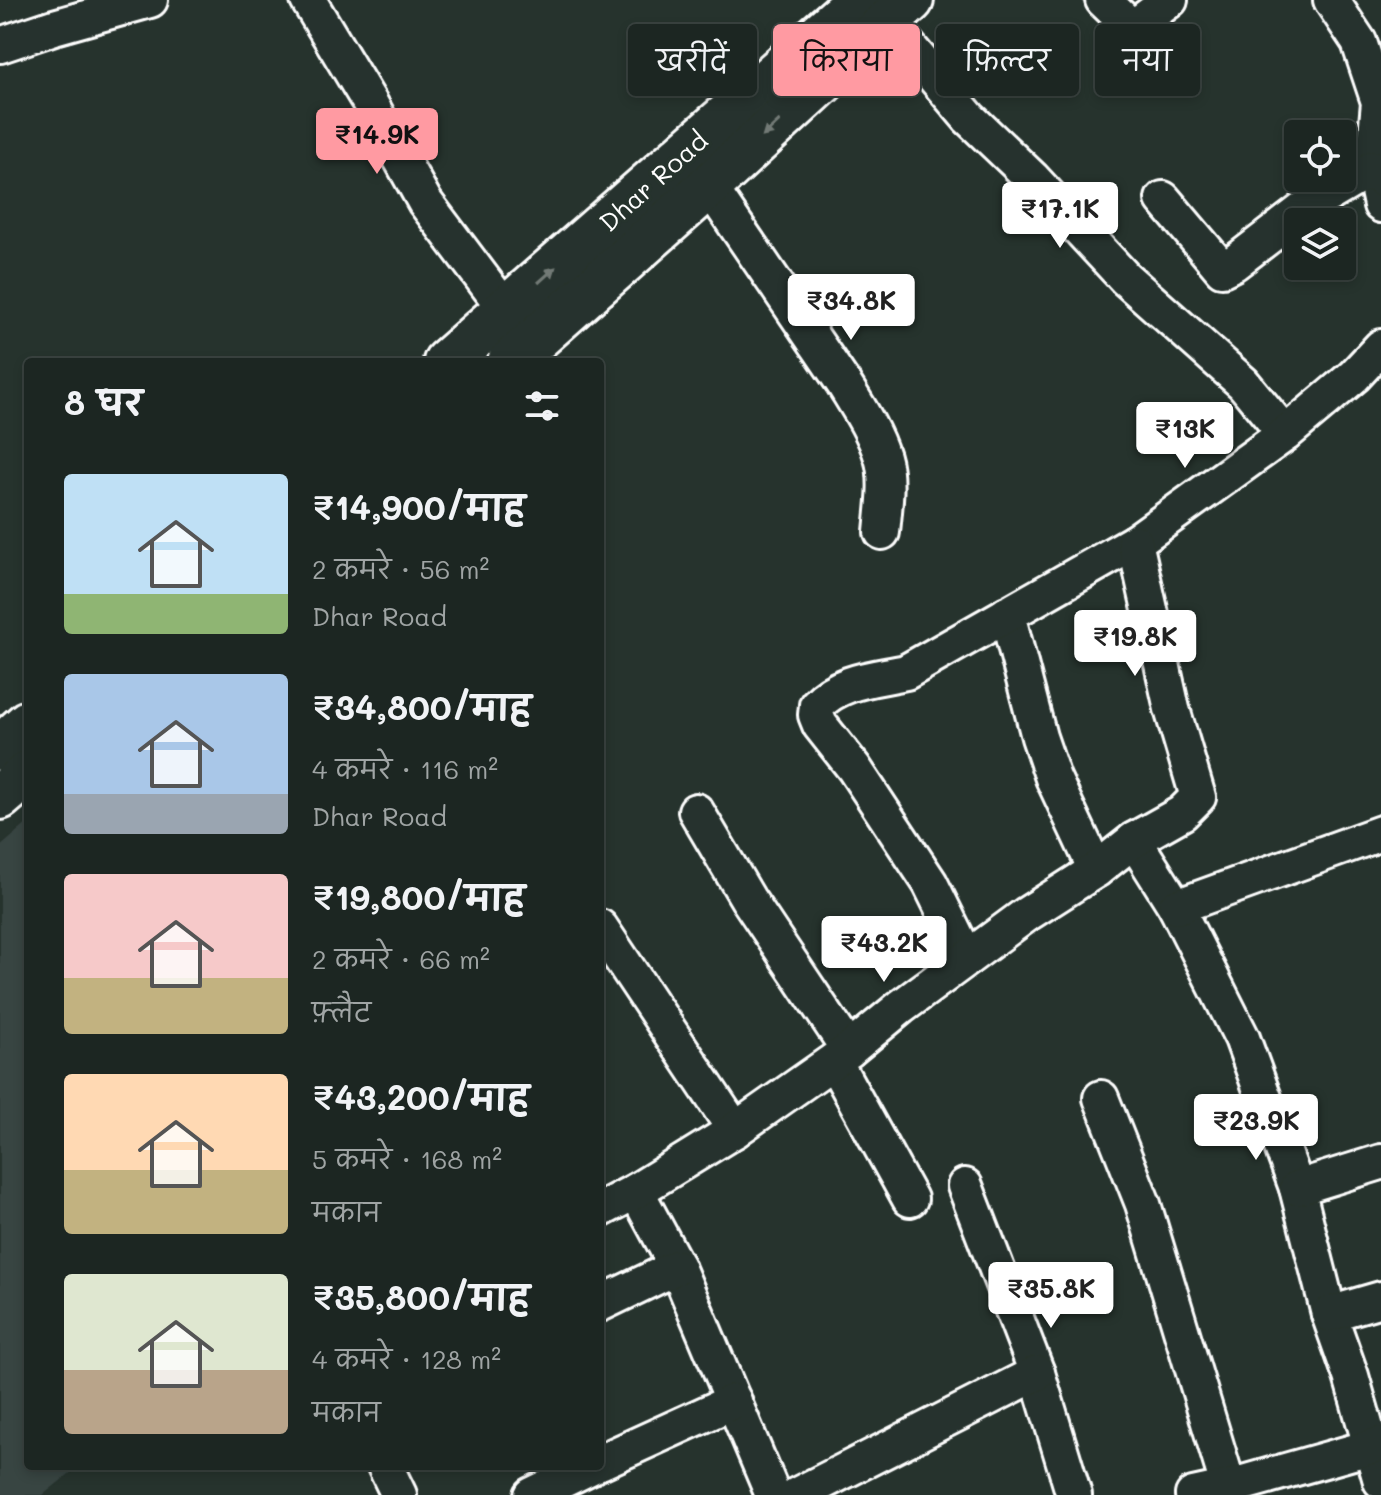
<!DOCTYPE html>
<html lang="hi">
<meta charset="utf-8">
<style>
:root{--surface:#1c2622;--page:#252e2a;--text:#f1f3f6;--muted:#a0a5a5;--line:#3a4340;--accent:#ff9aa2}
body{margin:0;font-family:Mali,"Playpen Sans Deva",sans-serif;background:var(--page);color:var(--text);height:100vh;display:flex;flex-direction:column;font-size:30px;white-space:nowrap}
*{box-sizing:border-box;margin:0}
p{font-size:26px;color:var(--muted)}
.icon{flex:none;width:44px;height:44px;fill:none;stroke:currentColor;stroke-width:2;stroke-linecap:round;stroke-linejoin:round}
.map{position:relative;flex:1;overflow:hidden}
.panel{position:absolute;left:24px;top:358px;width:580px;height:1112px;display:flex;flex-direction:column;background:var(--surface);border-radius:8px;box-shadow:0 4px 12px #0003,0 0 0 2px var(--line)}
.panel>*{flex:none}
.top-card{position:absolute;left:628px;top:24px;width:632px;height:72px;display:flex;gap:16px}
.buttons{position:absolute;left:1284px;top:120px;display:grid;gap:16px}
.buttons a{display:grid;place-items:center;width:72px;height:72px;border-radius:8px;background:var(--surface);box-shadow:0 4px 12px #0003,0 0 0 2px var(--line);font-size:40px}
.price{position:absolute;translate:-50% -68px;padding:0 18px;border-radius:8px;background:#fff;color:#222;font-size:26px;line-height:52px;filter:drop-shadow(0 2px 4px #0008)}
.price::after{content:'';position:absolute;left:50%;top:48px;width:24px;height:18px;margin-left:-12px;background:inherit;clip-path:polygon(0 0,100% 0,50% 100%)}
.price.current{background:var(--accent);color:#111}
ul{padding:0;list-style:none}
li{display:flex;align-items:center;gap:24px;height:200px;padding:0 40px}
li span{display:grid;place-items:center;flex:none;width:224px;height:160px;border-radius:8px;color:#555}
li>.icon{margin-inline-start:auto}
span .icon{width:96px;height:96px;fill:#fffc;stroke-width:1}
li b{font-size:34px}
h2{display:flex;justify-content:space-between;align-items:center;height:96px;padding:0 40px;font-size:34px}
.tag{padding:0 28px;border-radius:8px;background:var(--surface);box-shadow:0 4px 12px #0003,0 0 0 2px var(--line);font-size:28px;line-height:72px}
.tag.current{background:var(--accent);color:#111}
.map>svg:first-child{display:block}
.built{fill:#384442}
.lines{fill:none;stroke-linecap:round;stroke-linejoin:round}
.street-casing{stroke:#fff;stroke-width:40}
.primary-casing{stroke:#fff;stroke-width:50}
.street{stroke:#26332d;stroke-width:34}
.primary{stroke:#26332d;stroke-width:44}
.oneway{fill:#727a76}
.labels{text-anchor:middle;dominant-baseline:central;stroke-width:7;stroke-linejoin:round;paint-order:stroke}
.street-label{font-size:26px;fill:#fff;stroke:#26332d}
</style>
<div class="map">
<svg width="1381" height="1495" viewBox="0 0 1381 1495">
<rect width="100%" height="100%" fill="#26332d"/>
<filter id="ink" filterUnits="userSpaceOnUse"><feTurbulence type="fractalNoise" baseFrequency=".0125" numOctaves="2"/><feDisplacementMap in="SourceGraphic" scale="16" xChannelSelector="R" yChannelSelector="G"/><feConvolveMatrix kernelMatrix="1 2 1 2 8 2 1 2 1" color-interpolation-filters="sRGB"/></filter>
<g filter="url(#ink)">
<polygon class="built" points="28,823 28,1466 79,1466 43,1495 0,1495 0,847"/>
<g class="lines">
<defs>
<g id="street">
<polyline points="308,0 370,103 425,202 507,311"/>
<polyline points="1103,0 1127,23 1138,24 1170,0"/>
<polyline points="1331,0 1359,42 1379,102 1373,168 1381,205"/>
<polyline points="887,21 969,118 1033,179 1125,278 1243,383 1285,434"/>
<polyline points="0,45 54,27 150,0"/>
<path d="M709,186L844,384C858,407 874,431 882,457C889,480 884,509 882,532"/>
<polyline points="1163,199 1222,269 1234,263 1307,207 1373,168 1381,179"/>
<polyline points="1007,614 1039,737 1053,778 1096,870"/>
<polyline points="696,811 748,899 849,1050"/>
<polyline points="1134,840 1176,907 1242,1038 1297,1188 1329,1314 1351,1376 1381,1481"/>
<polyline points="1176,907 1381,833"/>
<polyline points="600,927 735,1130"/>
<path d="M967,958L930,883L854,768L820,725L816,715L817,705C840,680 875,679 906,672L1135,542L1285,434L1354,376L1381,347"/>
<polyline points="834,1061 910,1199"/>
<polyline points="1101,1098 1143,1204 1231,1495"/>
<polyline points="965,1186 1037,1373 1074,1495"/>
<polyline points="1297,1188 1381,1162"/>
<polyline points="636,1191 677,1267 773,1495"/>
<polyline points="600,1210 636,1191 735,1130 849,1050 901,1007 1027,914 1096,870 1134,840 1182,813 1198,797 1172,709 1135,542"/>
<polyline points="600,1304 677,1267"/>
<polyline points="1329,1314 1381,1299"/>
<polyline points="600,1462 734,1401"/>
<polyline points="385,1466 399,1495"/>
<polyline points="532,1495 592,1466"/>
<polyline points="797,1495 1037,1373"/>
<polyline points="1193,1495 1229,1487 1381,1444"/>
</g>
<g id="primary">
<polyline points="446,362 859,0"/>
<polyline points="510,362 709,186 911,0"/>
<polyline points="0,748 28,723"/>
<polyline points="0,797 28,773"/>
</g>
</defs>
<use href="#street" class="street-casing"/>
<use href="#primary" class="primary-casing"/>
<use href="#street" class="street"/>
<use href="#primary" class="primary"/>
</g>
<defs><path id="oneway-solid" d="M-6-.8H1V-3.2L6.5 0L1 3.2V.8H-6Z" transform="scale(2)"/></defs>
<g class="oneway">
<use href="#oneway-solid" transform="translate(771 129) rotate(137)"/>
<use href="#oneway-solid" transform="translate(547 275) rotate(-42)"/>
</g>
</g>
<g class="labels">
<g class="street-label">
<text transform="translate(653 181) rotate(-42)">Dhar Road</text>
</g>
</g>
</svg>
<div class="buttons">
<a><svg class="icon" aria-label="locate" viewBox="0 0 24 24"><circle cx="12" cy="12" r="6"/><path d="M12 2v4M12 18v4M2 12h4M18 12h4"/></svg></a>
<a><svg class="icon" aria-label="layers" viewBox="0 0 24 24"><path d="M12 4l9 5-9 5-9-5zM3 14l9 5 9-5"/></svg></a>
</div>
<b class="price current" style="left:377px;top:176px">₹14.9K</b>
<b class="price" style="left:1060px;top:250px">₹17.1K</b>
<b class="price" style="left:851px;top:342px">₹34.8K</b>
<b class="price" style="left:1185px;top:470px">₹13K</b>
<b class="price" style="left:1135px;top:678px">₹19.8K</b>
<b class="price" style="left:884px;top:984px">₹43.2K</b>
<b class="price" style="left:1256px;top:1162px">₹23.9K</b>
<b class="price" style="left:1051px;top:1330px">₹35.8K</b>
<div class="top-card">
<a class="tag">खरीदें</a>
<a class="tag current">किराया</a>
<a class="tag">फ़िल्टर</a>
<a class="tag">नया</a>
</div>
<section class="panel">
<h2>8 घर<svg class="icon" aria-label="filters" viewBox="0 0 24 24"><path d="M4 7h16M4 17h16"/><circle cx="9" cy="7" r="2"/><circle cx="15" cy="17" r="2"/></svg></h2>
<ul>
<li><span style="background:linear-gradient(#bfe0f5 75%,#8fb573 0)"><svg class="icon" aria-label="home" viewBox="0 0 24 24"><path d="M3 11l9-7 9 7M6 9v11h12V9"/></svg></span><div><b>₹14,900/माह</b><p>2 कमरे · 56 m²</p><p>Dhar Road</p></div></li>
<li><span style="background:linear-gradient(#a9c7e8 75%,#9aa5b1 0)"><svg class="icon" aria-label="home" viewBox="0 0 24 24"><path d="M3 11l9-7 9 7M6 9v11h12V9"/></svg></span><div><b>₹34,800/माह</b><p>4 कमरे · 116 m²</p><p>Dhar Road</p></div></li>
<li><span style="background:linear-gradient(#f6c9c9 65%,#c2b280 0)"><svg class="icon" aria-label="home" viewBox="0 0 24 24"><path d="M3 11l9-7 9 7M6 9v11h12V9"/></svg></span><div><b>₹19,800/माह</b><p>2 कमरे · 66 m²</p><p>फ़्लैट</p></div></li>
<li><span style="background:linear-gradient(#ffd9b3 60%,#c2b280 0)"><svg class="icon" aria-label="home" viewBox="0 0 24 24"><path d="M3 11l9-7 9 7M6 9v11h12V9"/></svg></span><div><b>₹43,200/माह</b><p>5 कमरे · 168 m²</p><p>मकान</p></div></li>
<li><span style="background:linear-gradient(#dfe7d0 60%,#b9a48a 0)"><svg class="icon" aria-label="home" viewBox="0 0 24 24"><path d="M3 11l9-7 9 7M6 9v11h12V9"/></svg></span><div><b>₹35,800/माह</b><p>4 कमरे · 128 m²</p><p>मकान</p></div></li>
</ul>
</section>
</div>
